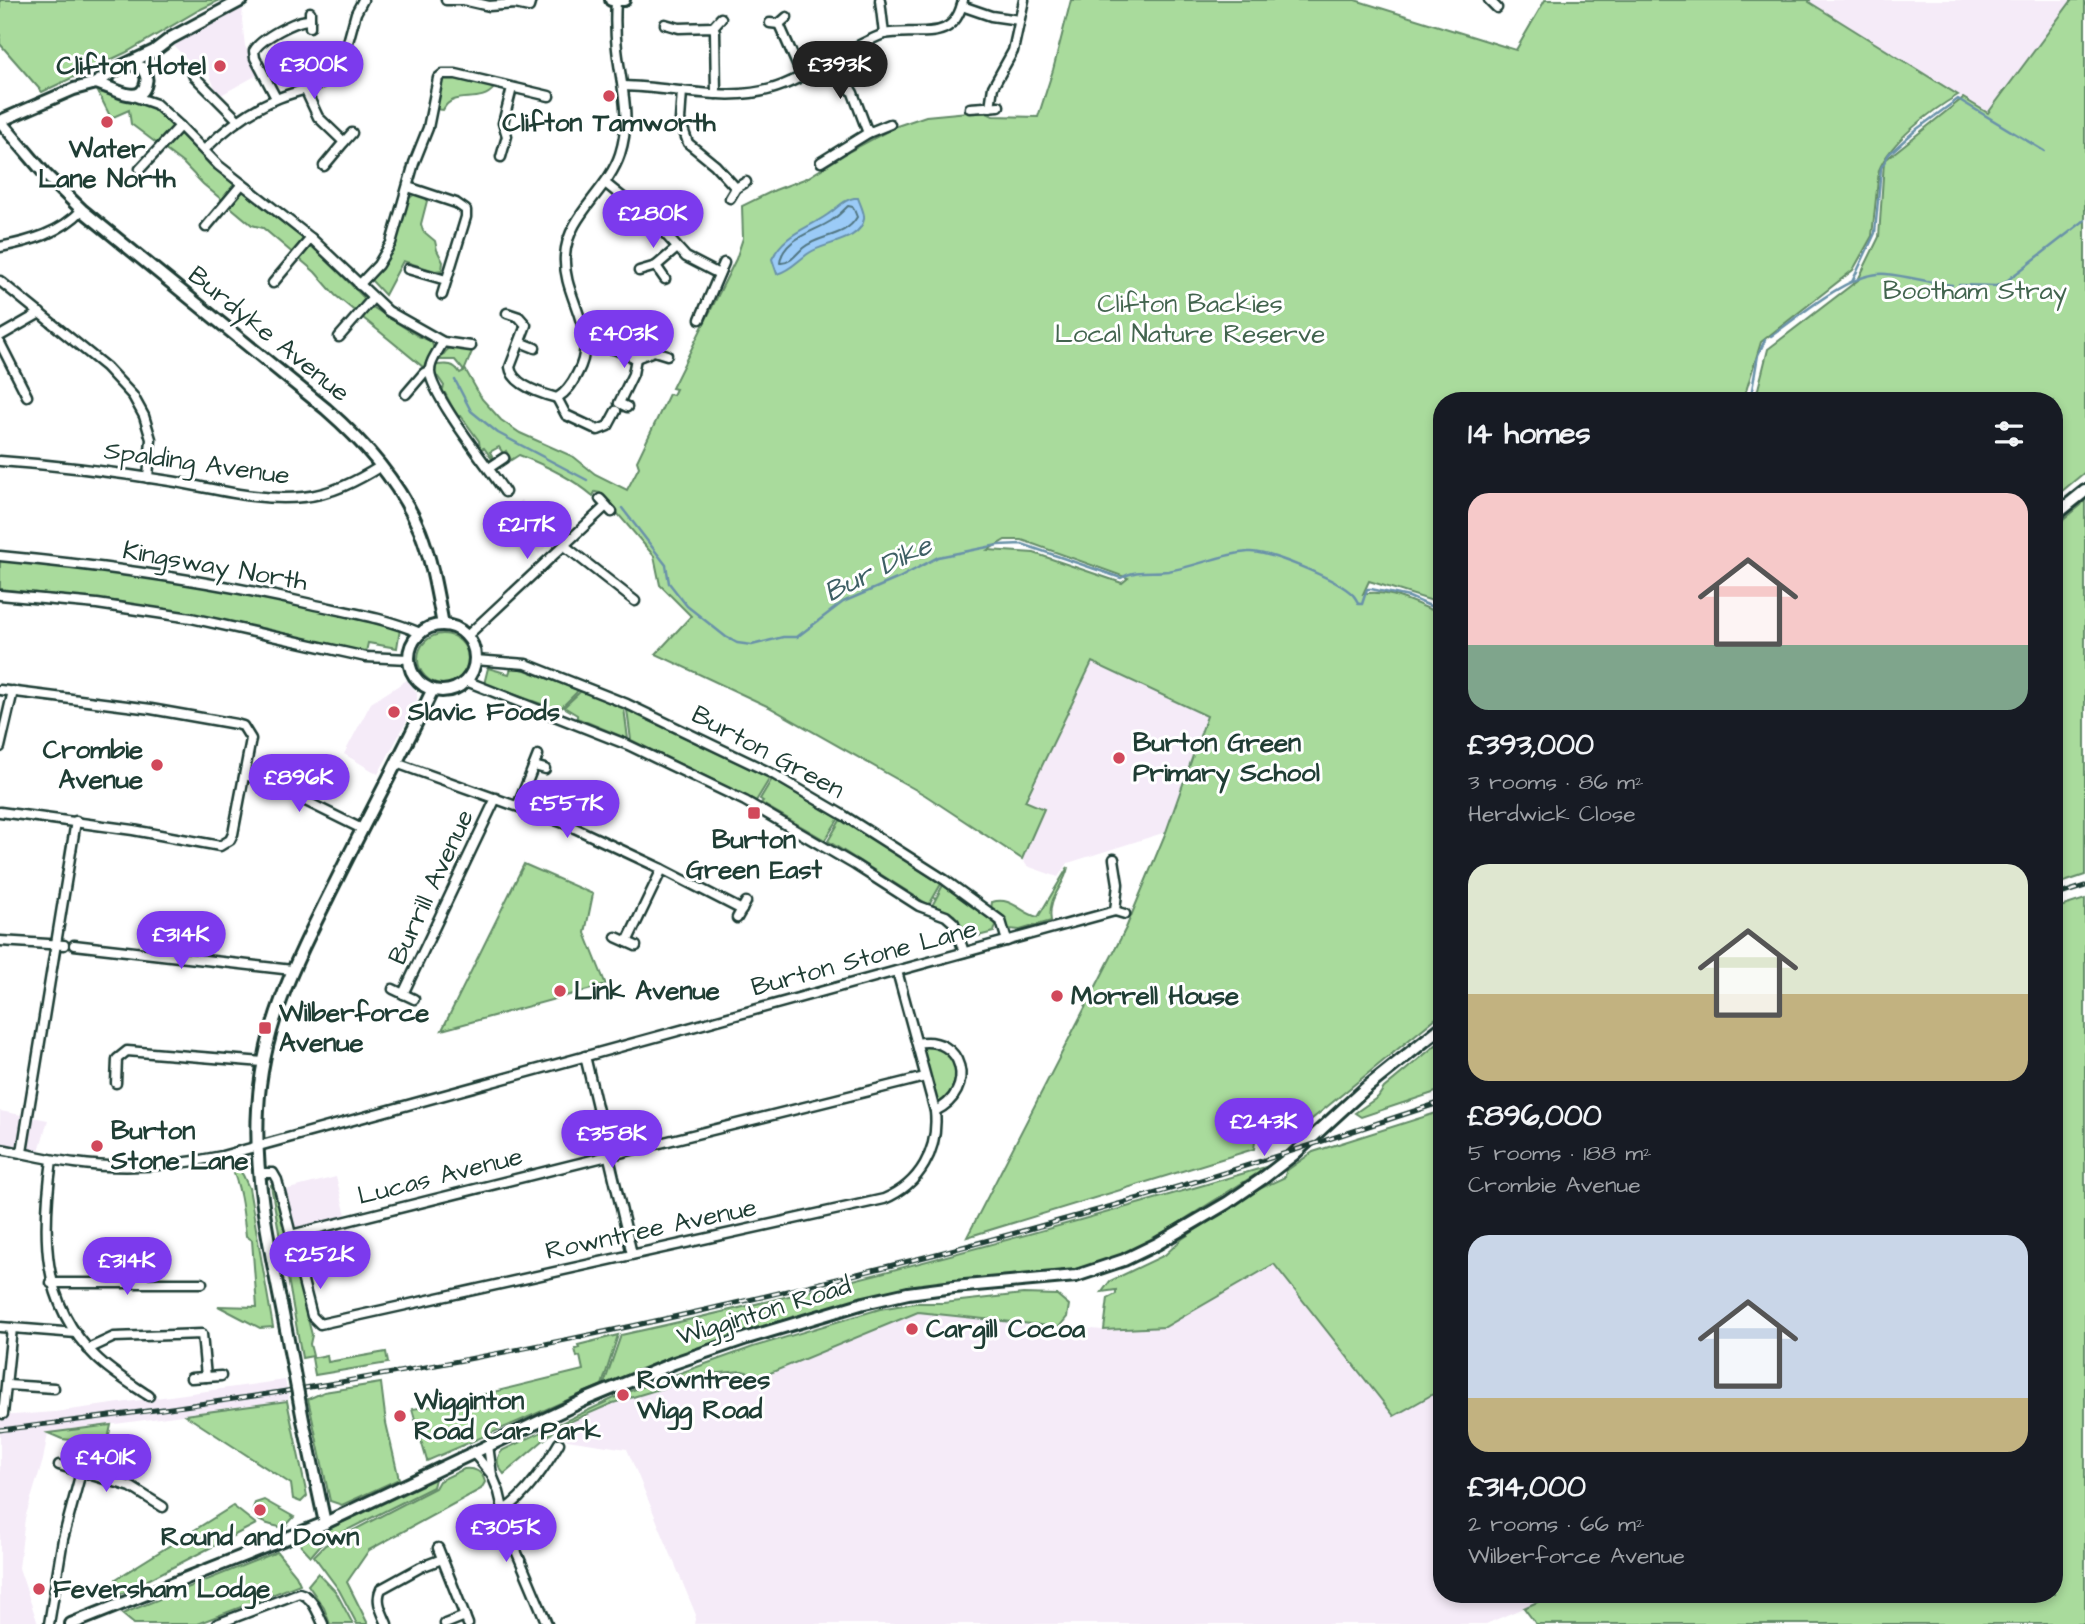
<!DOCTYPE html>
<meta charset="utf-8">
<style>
:root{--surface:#171b24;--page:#20242c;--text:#f1f3f6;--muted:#9ea1a6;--accent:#7c3aed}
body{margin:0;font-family:"Architects Daughter",sans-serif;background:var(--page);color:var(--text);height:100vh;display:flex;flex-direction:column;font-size:26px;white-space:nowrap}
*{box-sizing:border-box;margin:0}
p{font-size:23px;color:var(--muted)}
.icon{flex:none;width:38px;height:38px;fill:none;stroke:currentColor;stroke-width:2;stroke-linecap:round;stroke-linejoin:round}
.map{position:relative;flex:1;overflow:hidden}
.details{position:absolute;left:1433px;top:392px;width:630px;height:1211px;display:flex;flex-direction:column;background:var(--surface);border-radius:28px;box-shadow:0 4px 10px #0003}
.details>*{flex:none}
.price{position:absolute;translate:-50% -60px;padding:0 16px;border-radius:24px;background:var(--accent);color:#fff;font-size:23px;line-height:46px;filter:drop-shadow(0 2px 4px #0008)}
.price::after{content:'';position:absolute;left:50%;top:42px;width:21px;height:16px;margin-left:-10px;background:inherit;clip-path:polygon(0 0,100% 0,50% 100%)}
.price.on{background:#222;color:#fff}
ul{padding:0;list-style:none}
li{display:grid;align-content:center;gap:14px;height:371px;padding:0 35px}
li span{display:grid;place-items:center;height:217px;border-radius:21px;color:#555}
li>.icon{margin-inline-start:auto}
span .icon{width:126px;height:126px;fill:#fffc;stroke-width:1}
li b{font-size:30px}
h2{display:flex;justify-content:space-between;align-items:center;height:84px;padding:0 35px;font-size:30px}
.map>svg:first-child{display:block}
.built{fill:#f5ebf8}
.green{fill:#a9db9c;stroke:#648c68;stroke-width:2;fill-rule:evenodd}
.water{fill:#9bcbf7;stroke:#6992a9;stroke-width:2}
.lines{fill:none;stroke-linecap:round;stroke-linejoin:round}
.shore{stroke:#517682;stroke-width:2}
.stream{stroke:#6992a9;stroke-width:2.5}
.street-casing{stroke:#1f3d34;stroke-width:13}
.secondary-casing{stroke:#1f3d34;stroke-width:16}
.street{stroke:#fff;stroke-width:8}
.secondary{stroke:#fff;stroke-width:10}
.rail-casing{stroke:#1f3d34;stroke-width:5}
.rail{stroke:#fff;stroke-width:2.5;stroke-dasharray:8;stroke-linecap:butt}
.secondary-bridge-casing{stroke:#1f3d34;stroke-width:16;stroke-linecap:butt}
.secondary-bridge{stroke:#fff;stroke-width:10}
.poi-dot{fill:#d1495b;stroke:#fff;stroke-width:2.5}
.labels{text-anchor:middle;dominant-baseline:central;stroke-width:6;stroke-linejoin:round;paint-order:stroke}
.poi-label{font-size:26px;font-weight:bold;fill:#1f3d34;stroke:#fff;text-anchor:start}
.park-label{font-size:26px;fill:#42644e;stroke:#fff}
.street-label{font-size:26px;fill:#1f3d34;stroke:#fff}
.water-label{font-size:28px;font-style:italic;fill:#3e6065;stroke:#fff}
</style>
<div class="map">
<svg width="2085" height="1624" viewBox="0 0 2085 1624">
<rect width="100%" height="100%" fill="#fff"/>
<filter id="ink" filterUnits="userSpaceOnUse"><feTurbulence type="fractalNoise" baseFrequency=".0143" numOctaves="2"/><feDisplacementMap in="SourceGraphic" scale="14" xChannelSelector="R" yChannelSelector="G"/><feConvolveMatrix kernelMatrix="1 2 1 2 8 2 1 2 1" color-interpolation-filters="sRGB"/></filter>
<g filter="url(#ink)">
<g class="built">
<polygon points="1810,0 2072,0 1987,114 1809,2"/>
<polygon points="243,7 242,20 245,46 259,74 219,96 208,72 190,62 173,45"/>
<polygon points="521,500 556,537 539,554 511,522 493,538 487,531"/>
<polygon points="1092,662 1207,716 1166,832 1068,863 1058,877 1027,866 1022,859 1044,809 1025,801"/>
<polygon points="407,680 417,693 417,702 378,774 344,754 371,703"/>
<polygon points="0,1111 48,1120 39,1151 0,1143"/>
<polygon points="336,1177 360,1268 299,1283 277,1192"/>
<polygon points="1274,1264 1393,1416 1442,1389 1442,1594 1543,1594 1546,1598 1486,1624 694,1624 696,1615 627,1449 567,1440 560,1426 613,1403 709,1374 742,1371 763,1376 918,1312 1102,1330 1165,1327"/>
<polygon points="285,1380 289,1399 287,1401 48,1433 43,1460 25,1518 19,1568 38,1624 0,1624 0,1416 55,1412"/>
</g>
<g class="green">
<polygon points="0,0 220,0 199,10 127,52 42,92 0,44"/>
<path d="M1071,0H1355L1516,50L1545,0H1810L1809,2L1958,95C1932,110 1890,142 1879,170L1872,236L1853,270L1761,342L1743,401H1442V604L1369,581L1363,594C1389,588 1417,605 1442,614V1013L1312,1119L1259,1114L1254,1149L967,1237L1126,928L1166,832L1207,716L1092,662L1025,801L1044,809L1022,859L925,795L769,707L656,654L691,616L660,585L654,556L600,493L595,492L593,496C572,478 545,465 519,455L511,460L506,451L503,453L499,447L490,452L494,459H492L484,448L480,449L479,441L461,416H457L445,393L442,392L444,386L438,377L435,376L434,370L436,365C447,364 454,363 460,373L464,371L455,360H440C449,343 455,346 473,349L465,369L482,399L501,420L520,433L574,457L595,474L627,490L639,467L637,461L669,394L673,395L676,389L672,388L736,259L743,238L742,206L775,190L807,178L850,151L897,126L926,116L968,112L987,113L993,116L1038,117L1053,70ZM1005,540H1022L1128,578L1122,583L1034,553L988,550Z"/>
<polygon points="2072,0 2085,0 2085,472 2055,497 2054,401 1755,401 1768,349 1858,280 1879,237 1884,161 1963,98 1988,113"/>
<path d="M447,77H451L494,88C480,106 453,89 443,110L435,109L440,81Z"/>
<polygon points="98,92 136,101 152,108 189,140 210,165 317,250 374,308 418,336 431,341 435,351 423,367 335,295 315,272 263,228 252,225 203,184 184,164 131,124 129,110 111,118"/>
<path d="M415,194L428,197L421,224L423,231L435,241L437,250L443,262L442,270L435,271L403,261L385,295L371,280C391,253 400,232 408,199Z"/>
<polygon points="2085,499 2085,875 2055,885 2055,527 2081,505"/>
<polygon points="0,560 65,565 243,592 400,629 397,648 368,643 366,652 192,614 112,601 0,589"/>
<circle cx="443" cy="659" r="25"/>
<polygon points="512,665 578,690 576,693 559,710 484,684 488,668 509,674"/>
<polygon points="581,691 624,708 628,739 577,718 577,715 564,707"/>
<polygon points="627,710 770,778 756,801 631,740"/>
<polygon points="772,779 839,818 825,840 761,803 763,801 760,799"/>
<polygon points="841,819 941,884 929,905 828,841"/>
<polygon points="524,864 593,894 585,933 606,985 442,1030"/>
<path d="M1068,867C1064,888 1047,896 1051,921L1020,930L1008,929L1001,916L991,909L992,902C1012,896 1020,913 1038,917Z"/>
<polygon points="943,885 994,922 996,925 994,932 970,938 954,915 932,906"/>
<polygon points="2085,899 2085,1624 1536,1624 1524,1608 1546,1598 1543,1594 2054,1594 2054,909"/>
<polygon points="1442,1040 1442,1090 1361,1117 1355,1113 1378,1097 1384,1088"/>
<path d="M922,1046C959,1044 970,1088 938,1104Z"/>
<polygon points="1442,1111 1442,1389 1394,1416 1274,1264 1165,1327 1104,1330 1108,1298 1116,1294 1116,1290 1102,1292 1110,1281 1165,1255 1182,1239 1255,1191 1285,1177 1286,1171 1313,1152"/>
<path d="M233,1163L243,1175L249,1188L273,1327L260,1328L218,1306L257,1307L252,1240L246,1236C243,1210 241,1187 230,1164Z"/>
<path d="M1269,1166L1150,1241L1123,1255L1098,1263L1064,1272L1029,1275L826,1309L740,1335L603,1387L621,1335C839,1287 1055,1229 1269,1166Z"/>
<polygon points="273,1183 296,1272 286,1274 271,1185"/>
<polygon points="297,1276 312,1335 310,1344 313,1356 302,1358 288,1278"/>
<path d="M1023,1294L1057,1295L1069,1305L1067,1317L1059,1327L918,1312L763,1376L742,1371L709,1374L613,1403L560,1426L504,1474C497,1466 495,1457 503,1450L621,1395L622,1398L626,1396L625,1393L641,1387L753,1347L880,1309L915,1303H943Z"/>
<polygon points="618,1335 602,1385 427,1461 412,1409 481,1399 481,1395 583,1370 580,1356 577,1357 575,1349 579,1348 578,1345"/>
<polygon points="386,1352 388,1363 315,1375 312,1358 327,1355 328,1362"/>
<polygon points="381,1383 386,1423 399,1479 342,1505 330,1501 308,1399 324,1392"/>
<polygon points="287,1401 307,1496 301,1502 293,1499 291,1484 185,1415"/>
<polygon points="111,1425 107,1444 62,1439 48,1433"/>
<path d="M464,1469C475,1468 482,1471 485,1482L481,1489L369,1550L347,1582L368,1624H357L339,1590L314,1556L325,1545L435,1488L439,1481Z"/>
<polygon points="435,1479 433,1487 323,1542 311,1556 299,1543"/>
<path d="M264,1500L294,1517L284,1528C271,1525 246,1522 255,1503Z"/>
<polygon points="233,1506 256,1524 119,1595 116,1579"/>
<polygon points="277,1552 296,1575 300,1584 197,1624 134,1624 122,1614"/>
<polygon points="318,1573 336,1592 353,1624 330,1624 324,1608 308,1585"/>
</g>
<path class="water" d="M854,198H858C860,204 865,213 864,219C860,242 824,242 809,253C797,261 791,270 777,274L772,259C784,234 805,230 827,215C837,209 842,200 854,198Z"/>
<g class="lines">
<path class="shore" d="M848,206L853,207L857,217C845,238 820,234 803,248C796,254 790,264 780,263C782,239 814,232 831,221C837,217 843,211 848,206Z"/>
<g class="stream">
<polyline points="1852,282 1875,233 1881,168 1889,154 1917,129 1958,99 2044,151"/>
<polyline points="1959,285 1996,286 2004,283 2085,220"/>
<path d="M1771,336C1800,316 1850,271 1886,274C1908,276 1930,283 1952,285"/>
<polyline points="455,380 471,411 498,433 587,480"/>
<polyline points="1749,401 1751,396 1758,355 1765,340"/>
<path d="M622,508L666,565L669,583L687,606L726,637L737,643L752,645L783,637H797L843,602L899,578L938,557L998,545L1022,544L1121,578C1136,569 1151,573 1168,571C1195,567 1221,554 1248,552C1267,550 1339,580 1353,595C1355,597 1357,601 1359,604H1362L1367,589H1371L1409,597L1442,611"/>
</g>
<defs>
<g id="street">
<polyline points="446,0 463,0 489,6 515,4 529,7 531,0"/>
<polyline points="880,0 884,34"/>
<polyline points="1489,0 1497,8"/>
<polyline points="962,6 991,16 1019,20"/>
<polyline points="770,23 779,24 787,17"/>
<polyline points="665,24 679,28 713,27 715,31 716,94"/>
<polyline points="779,24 802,76"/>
<polyline points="310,27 310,12"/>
<polyline points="713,27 721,18"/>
<polyline points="833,59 853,93 868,133"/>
<polyline points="193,75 238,120"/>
<path d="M624,86C676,87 733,105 783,85C818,71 849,47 884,34C917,27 954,46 963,0"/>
<polyline points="305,89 318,117 344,142 324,166"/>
<polyline points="682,91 680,120 688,143 715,165 736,188"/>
<polyline points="133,96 156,104 180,126 218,165 311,238 388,311 443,342 471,346"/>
<path d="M276,98L255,58L254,51C260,39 297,19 310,20"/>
<polyline points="990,107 993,87 1013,51 1024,0"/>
<polyline points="970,108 999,106"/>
<polyline points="344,142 352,133"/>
<path d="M204,150C225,129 248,111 276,99C299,89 328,88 342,64L356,13L363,0"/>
<polyline points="501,157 507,136 503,123 512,88"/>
<polyline points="821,162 868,133 890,124"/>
<polyline points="140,169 180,126"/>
<polyline points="605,183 657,225 686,257 719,274"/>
<polyline points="408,187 456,203 466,210 466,217 442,295"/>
<polyline points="730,198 736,188 746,182"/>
<polyline points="206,227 242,184"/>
<path d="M0,247C31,241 60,233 82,210"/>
<polyline points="656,266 665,279"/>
<polyline points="408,269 446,280"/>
<polyline points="639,271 656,266 677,248"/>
<polyline points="0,281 106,367 133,396 144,416 151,439 148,478"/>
<polyline points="273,283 311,238"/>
<polyline points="359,285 378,265 391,243 414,163 428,128 438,78 443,74 456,74 549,96"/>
<path d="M507,313L519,317L526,325L510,367C512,385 542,394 557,398C567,392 572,384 577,374C601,331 562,298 565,256C567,216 608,191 620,154C632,117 621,86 617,49C615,33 615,17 616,1"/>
<polyline points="700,319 724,263"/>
<polyline points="0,336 40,313"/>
<polyline points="339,337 373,298"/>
<path d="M443,342C439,350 429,362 430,372C431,395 490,469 505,492"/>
<polyline points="520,342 535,348"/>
<polyline points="0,343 27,396"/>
<polyline points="586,345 614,349 636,358 654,351 667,355"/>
<polyline points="406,394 424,373 430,370"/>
<polyline points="557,398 566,415 598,430 608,426 616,411"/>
<polyline points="627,407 619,403 633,374 636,358"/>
<path d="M0,461C57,465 114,472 170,481C213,488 259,502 303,497C332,494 357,481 381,466"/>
<polyline points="489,468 504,458"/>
<polyline points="600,499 612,512"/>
<polyline points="565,546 635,601"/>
<path d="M0,556C105,566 209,580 311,604C347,612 386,618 420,633"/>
<polyline points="0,595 97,604 191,618 366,657 409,659"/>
<polyline points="467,636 606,506"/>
<polyline points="475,660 526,664 627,704 773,774 843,815 945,880 1001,921 1007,941"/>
<polyline points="466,681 628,745 745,801 855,865 919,906 946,916 954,923 964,952"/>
<polyline points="0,690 151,709 236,724 243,726 251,739 233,834 230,840 220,846 133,830 0,812"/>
<polyline points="0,747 13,691"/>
<polyline points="396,763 566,824 662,869 742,910"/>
<polyline points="534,766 545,769"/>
<polyline points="245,775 267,782 362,829"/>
<polyline points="518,805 538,755"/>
<polyline points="1114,859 1118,884 1115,911"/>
<polyline points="737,918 746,902"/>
<polyline points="616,937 636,946"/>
<polyline points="0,941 64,945"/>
<polyline points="627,942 662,869"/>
<polyline points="74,945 292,970"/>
<polyline points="393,989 414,999"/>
<polyline points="403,994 496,798"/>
<path d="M917,1043C963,1034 978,1091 935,1111"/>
<polyline points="585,1056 632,1254"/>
<polyline points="116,1083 117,1059 127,1051 263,1062"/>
<path d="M0,1149C25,1153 50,1160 75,1163C124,1170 174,1166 222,1156L1115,911L1125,914"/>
<polyline points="22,1152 76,821"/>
<path d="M52,1160C42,1232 40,1303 96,1357C111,1372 131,1384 149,1396"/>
<path d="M259,1173H273L277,1180L312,1316L320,1324L884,1199C920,1184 939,1150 935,1111L897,971"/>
<polyline points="291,1235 925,1077"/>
<polyline points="51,1283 202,1283"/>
<polyline points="0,1327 76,1333"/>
<polyline points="88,1349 114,1337 202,1334 206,1377"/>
<polyline points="191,1378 221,1376"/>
<polyline points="7,1385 54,1388"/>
<polyline points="3,1414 12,1328"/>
<polyline points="488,1445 492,1475 499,1492 509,1534 547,1624"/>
<polyline points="473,1452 492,1475"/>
<polyline points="59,1465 131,1487 163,1507"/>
<path d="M504,1510C525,1497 547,1464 559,1443"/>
<polyline points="438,1548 468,1624"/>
<polyline points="49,1624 63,1539 81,1472"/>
<path d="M217,1624L299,1593C312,1596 318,1613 323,1624"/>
<path d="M387,1624C382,1612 375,1601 381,1589L421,1567L442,1559"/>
<polyline points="445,1624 465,1616"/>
</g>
<g id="secondary">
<polyline points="611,0 624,0"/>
<path d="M96,83C110,86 141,108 146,83C148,77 145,72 141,67L128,64"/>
<path d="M0,121L45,174L82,210L326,409C365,443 400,483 420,531C432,561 437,593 443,625"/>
<polyline points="0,121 74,89 96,83 122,66 154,51 171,38 242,0"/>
<polyline points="2054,516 2085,491"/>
<circle cx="442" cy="658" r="33"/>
<path d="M290,1351C276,1272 253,1190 258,1109C262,1025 297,959 334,885C366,820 401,756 432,691"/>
<polyline points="303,1420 325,1523"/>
<polyline points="71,1624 325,1523 587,1399 674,1363 747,1338 864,1303 908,1293 954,1287 1076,1276 1124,1260 1157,1244 1227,1203 1262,1179 1293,1155 1367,1087 1442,1027"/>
</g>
</defs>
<use href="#street" class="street-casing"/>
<use href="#secondary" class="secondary-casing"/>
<use href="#street" class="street"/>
<use href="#secondary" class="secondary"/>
<defs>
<g id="rail">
<polyline points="2054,896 2085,886"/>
<path d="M0,1430C94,1418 187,1407 280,1392C591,1342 900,1270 1201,1180C1282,1155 1362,1128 1442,1102"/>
</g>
</defs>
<use href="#rail" class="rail-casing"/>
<use href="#rail" class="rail"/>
<defs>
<polyline id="secondary-bridge" points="290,1351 303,1420"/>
</defs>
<use href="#secondary-bridge" class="secondary-bridge-casing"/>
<use href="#secondary-bridge" class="secondary-bridge"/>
</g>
</g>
<g class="poi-dot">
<circle cx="220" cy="66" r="7"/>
<circle cx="609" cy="96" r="7"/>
<circle cx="107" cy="122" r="7"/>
<circle cx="394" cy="712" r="7"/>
<circle cx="1119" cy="758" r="7"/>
<circle cx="157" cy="765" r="7"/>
<rect x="747" y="806" width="14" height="14" rx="3.5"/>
<circle cx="560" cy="991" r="7"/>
<circle cx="1057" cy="996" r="7"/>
<rect x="258" y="1021" width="14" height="14" rx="3.5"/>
<circle cx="97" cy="1146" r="7"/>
<circle cx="912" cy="1329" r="7"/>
<circle cx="623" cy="1395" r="7"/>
<circle cx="400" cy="1416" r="7"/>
<circle cx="260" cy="1510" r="7"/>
<circle cx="39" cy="1589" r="7"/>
</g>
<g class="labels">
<g class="poi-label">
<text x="206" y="66" text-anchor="end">Clifton Hotel</text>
<text x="609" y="123" text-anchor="middle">Clifton Tamworth</text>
<text x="107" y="149" text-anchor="middle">Water<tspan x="107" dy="30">Lane North</tspan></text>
<text x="408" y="712">Slavic Foods</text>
<text x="1133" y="743">Burton Green<tspan x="1133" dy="30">Primary School</tspan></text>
<text x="143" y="750" text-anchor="end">Crombie<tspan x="143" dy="30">Avenue</tspan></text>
<text x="754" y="840" text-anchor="middle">Burton<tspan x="754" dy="30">Green East</tspan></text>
<text x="574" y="991">Link Avenue</text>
<text x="1071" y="996">Morrell House</text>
<text x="279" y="1013">Wilberforce<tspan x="279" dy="30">Avenue</tspan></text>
<text x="111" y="1131">Burton<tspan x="111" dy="30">Stone Lane</tspan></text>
<text x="926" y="1329">Cargill Cocoa</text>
<text x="637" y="1380">Rowntrees<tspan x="637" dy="30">Wigg Road</tspan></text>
<text x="414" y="1401">Wigginton<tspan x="414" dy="30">Road Car Park</tspan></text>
<text x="260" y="1537" text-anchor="middle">Round and Down</text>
<text x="53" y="1589">Feversham Lodge</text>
</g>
<g class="park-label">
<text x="1975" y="291">Bootham Stray</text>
<text x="1190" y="304">Clifton Backies<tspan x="1190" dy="30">Local Nature Reserve</tspan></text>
</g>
<g class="street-label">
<text transform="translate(269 334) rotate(39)">Burdyke Avenue</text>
<text transform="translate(197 463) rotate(8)">Spalding Avenue</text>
<text transform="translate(215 566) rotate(10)">Kingsway North</text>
<text transform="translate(768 752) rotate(28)">Burton Green</text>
<text transform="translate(431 887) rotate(-65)">Burrill Avenue</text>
<text transform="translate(864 958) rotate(-15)">Burton Stone Lane</text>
<text transform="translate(440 1176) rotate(-14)">Lucas Avenue</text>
<text transform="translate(651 1229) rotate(-12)">Rowntree Avenue</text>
<text transform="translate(764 1311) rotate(-17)">Wigginton Road</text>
</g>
<g class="water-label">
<text transform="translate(878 569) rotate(-26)">Bur Dike</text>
</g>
</g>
</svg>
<b class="price" style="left:314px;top:101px">£300K</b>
<b class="price on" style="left:840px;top:101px">£393K</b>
<b class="price" style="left:653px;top:250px">£280K</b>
<b class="price" style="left:624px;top:370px">£403K</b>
<b class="price" style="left:527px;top:561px">£217K</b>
<b class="price" style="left:299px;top:814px">£896K</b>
<b class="price" style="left:567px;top:840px">£557K</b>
<b class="price" style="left:181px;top:971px">£314K</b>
<b class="price" style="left:1264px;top:1158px">£243K</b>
<b class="price" style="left:612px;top:1170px">£358K</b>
<b class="price" style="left:320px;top:1291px">£252K</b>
<b class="price" style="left:127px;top:1297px">£314K</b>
<b class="price" style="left:106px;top:1494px">£401K</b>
<b class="price" style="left:506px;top:1564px">£305K</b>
<section class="details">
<h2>14 homes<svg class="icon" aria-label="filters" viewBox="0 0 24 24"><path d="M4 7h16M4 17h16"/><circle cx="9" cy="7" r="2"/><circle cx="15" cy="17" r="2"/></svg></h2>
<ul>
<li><span style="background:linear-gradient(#f6c9c9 70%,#7fa58c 0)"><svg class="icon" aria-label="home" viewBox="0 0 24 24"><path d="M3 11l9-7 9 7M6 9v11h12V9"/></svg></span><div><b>£393,000</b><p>3 rooms · 86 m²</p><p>Herdwick Close</p></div></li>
<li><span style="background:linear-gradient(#dfe7d0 60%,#c2b280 0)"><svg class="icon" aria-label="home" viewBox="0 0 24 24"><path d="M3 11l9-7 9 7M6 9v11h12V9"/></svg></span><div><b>£896,000</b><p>5 rooms · 188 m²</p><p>Crombie Avenue</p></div></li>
<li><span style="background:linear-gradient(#c9d6e8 75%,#c2b280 0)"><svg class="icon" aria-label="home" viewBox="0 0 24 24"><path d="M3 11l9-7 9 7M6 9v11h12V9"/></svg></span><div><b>£314,000</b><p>2 rooms · 66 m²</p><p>Wilberforce Avenue</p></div></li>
</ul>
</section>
</div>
